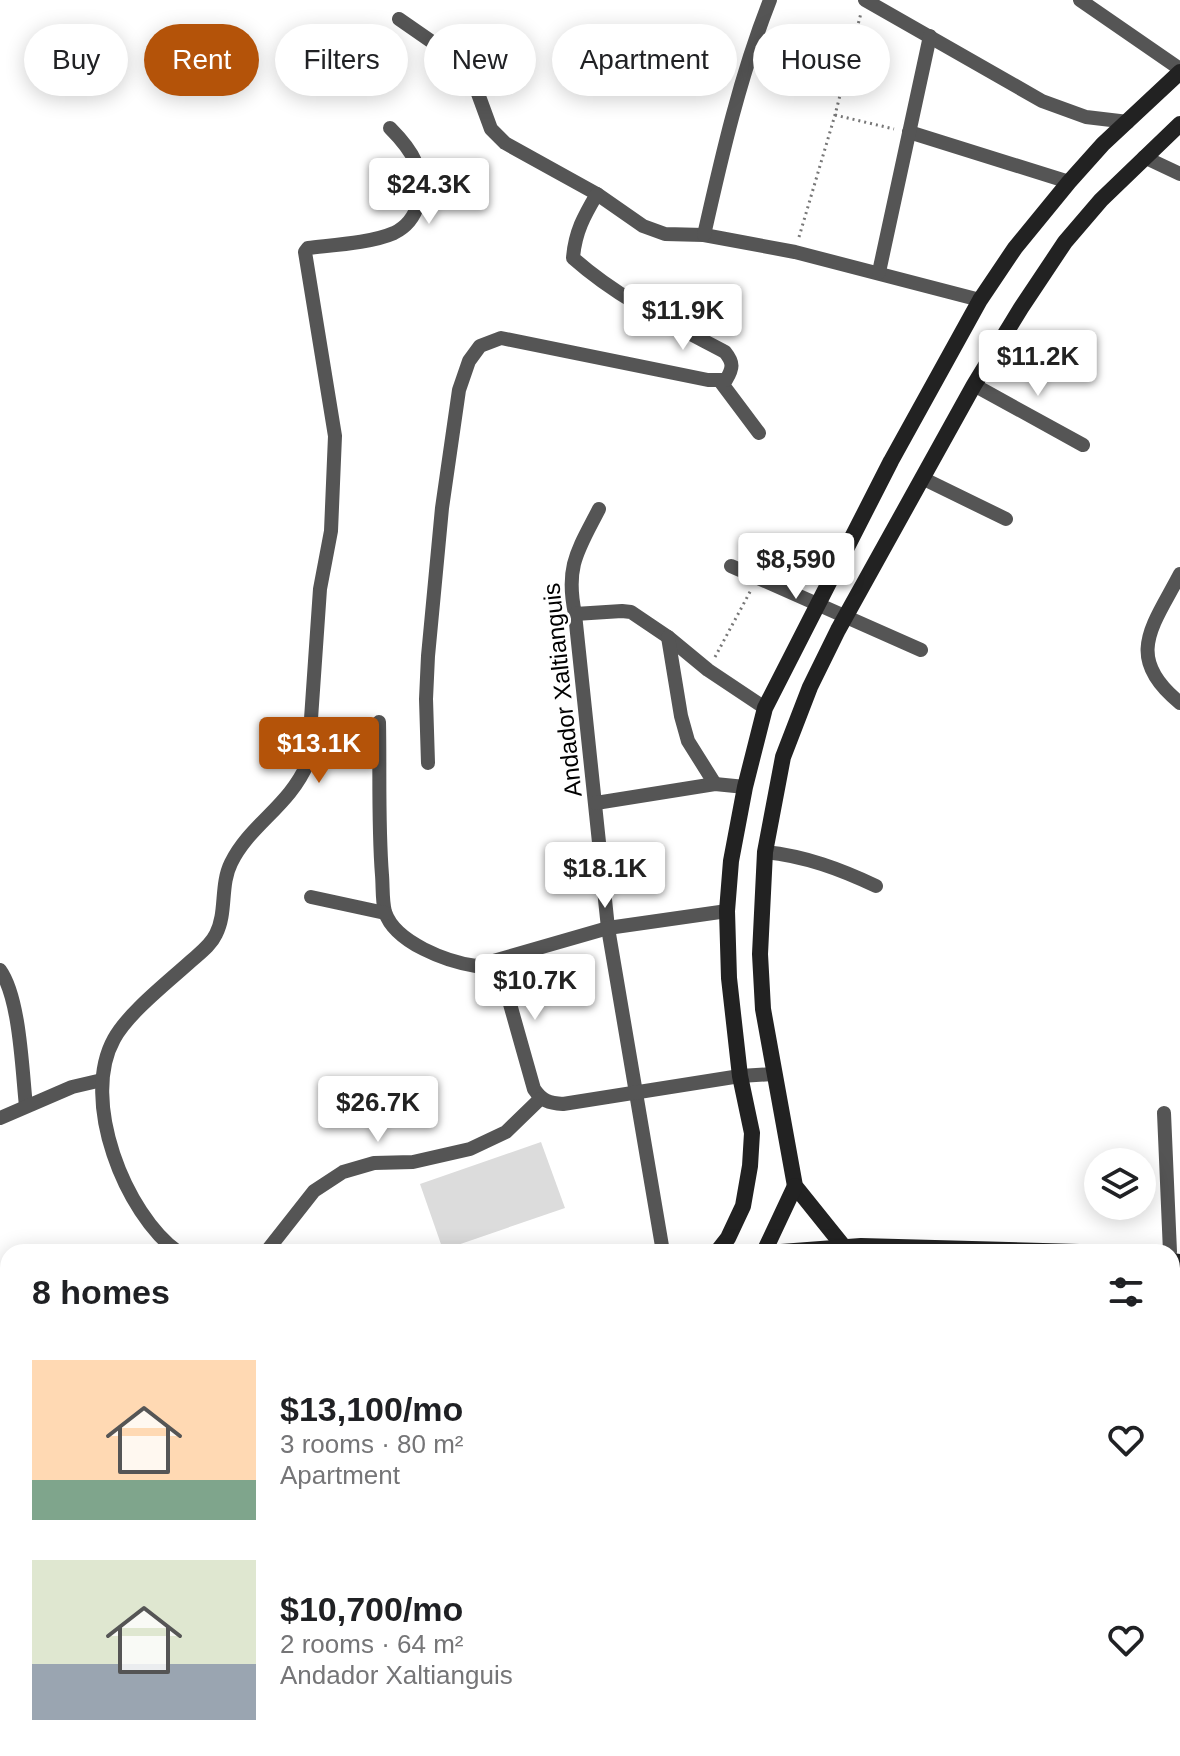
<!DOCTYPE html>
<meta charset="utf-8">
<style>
:root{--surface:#fff;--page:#f2f2f2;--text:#202124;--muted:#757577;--accent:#b45309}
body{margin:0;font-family:Helvetica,sans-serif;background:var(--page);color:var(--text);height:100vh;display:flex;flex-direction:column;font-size:30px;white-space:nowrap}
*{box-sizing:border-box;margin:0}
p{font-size:26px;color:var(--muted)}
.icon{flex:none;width:44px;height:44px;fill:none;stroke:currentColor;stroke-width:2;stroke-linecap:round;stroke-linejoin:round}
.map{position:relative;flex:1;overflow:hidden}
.sheet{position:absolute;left:0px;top:1244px;width:1180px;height:512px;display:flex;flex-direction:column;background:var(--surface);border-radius:24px 24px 0 0;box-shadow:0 4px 20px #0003}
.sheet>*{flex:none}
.banner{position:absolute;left:24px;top:24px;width:1132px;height:72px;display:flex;gap:16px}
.tools{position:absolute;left:1084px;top:1148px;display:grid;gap:16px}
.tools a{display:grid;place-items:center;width:72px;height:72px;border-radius:50%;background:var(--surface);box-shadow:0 4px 20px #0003;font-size:40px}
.price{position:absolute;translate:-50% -68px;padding:0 18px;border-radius:8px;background:#fff;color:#222;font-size:26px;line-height:52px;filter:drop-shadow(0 2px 4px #0008)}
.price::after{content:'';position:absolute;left:50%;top:48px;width:24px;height:18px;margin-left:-12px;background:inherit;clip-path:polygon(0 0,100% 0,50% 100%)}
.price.active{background:var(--accent);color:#fff}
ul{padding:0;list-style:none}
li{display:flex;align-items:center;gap:24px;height:200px;padding:0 32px}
li span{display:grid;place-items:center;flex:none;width:224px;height:160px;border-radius:0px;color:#555}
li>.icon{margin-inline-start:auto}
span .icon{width:96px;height:96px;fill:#fffc;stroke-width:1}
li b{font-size:34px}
h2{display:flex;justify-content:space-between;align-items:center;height:96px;padding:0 32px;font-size:34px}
.tag{padding:0 28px;border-radius:36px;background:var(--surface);box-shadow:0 4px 20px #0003;font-size:28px;line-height:72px}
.tag.active{background:var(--accent);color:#fff}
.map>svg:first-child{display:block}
.green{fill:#dcdcdc}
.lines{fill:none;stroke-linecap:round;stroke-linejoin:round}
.river{stroke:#a3a3a3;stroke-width:30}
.path{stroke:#777;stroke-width:3;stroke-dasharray:2 4;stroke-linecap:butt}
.street{stroke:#555;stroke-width:14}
.secondary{stroke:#222;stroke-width:16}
.labels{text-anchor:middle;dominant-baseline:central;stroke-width:6;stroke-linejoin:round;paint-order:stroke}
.street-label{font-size:24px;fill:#000;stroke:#fff}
</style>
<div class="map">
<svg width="1180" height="1756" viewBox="0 0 1180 1756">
<rect width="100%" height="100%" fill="#fff"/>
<polygon class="green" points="541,1142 565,1208 443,1250 420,1184"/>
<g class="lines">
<g class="river">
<polyline points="1172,1532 1180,1529"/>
<polyline points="0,1654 8,1653"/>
</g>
<g class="path">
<polyline points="835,115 894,129"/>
<polyline points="799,237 835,115 861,13"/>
<polyline points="715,657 751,590"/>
</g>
<g class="street">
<polyline points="865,0 1042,101 1086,117 1128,122"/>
<polyline points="1080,0 1180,69"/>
<polyline points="399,19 461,62 473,80 491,129 505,143 597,194 643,226 665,234 704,235 795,252 980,300"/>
<polyline points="909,132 1069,182"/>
<polyline points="1144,157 1180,174"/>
<path d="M704,235C722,155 740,76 770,0"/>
<polyline points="879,272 930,36"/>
<polyline points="720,381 759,433"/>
<polyline points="974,385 1083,445"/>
<polyline points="922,478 1006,519"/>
<path d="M599,509C578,550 565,566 575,614L608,928L663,1252"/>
<polyline points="731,566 921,650"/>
<path d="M1180,574C1153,626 1123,657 1180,703"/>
<polyline points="575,614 622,611 631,612 668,637 708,670 765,708"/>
<polyline points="668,637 681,716 688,741 715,784"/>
<path d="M379,722C380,773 378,825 382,875C383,887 382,901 385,912C395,943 448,962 476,966L608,928L727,911"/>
<path d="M428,763L426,699L428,656L442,508L459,390L469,361L480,346L501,338L708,380H726C733,368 734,363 725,352C672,324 618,298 573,258C575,232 584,216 597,194"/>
<polyline points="596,803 715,784 745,787"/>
<path d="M765,852C805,856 840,869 876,886"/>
<polyline points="311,897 385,913"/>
<path d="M495,963L510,1004L534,1089C542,1101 549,1103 563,1104L740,1076L773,1074"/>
<path d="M0,970C20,998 22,1070 26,1106"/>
<polyline points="1164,1113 1170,1252"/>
<polyline points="0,1118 72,1087 102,1080"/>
<polyline points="538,1251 538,1252"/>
<path d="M178,1252C125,1214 80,1100 114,1039C128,1013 169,981 191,961C200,953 211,945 216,934C227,913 220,885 231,863C250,824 290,806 308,762L320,589L331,531L335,436L305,252L308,248C333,245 371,243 394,233C419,221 427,188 416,163C410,149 401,139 390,128"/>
<polyline points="266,1252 314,1191 343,1172 374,1163 413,1162 470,1149 506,1132 540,1099"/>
<polyline points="1172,1500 1180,1497"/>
<polyline points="0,1690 8,1688"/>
<polyline points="590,1748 600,1756"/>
<polyline points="658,1748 667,1756"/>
<polyline points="810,1748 819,1756"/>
<polyline points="962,1748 971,1756"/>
<polyline points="1174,1756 1180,1744"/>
</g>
<g class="secondary">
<polyline points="844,1247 795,1186 763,1009 760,954 765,852 783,757 810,687 838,630 974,385 1021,308 1065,242 1101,200 1180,124"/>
<polyline points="717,1252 728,1238 743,1206 750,1166 752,1133 740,1076 729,978 727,911 731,861 745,787 765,708 891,461 980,300 1015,248 1069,182 1103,144 1180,72"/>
<polyline points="764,1252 795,1186"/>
<polyline points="781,1252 861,1246 1079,1252"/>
<polyline points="1172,1261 1180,1262"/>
<polyline points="1172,1285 1180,1343"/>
<polyline points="0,1543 8,1539"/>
<polyline points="1172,1579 1180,1576"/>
</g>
</g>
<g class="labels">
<g class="street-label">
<text transform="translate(562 690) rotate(-96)">Andador Xaltianguis</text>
</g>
</g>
</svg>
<div class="tools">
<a><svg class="icon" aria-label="layers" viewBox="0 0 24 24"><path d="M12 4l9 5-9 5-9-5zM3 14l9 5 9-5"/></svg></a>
</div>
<b class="price" style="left:429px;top:226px">$24.3K</b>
<b class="price" style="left:683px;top:352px">$11.9K</b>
<b class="price" style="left:1038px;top:398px">$11.2K</b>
<b class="price" style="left:796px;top:601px">$8,590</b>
<b class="price active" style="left:319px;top:785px">$13.1K</b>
<b class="price" style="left:605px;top:910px">$18.1K</b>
<b class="price" style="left:535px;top:1022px">$10.7K</b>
<b class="price" style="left:378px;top:1144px">$26.7K</b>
<div class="banner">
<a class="tag">Buy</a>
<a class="tag active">Rent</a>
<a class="tag">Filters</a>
<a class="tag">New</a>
<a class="tag">Apartment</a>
<a class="tag">House</a>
</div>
<section class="sheet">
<h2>8 homes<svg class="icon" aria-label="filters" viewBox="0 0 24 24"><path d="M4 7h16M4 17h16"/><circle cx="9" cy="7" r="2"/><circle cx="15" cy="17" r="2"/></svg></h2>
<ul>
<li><span style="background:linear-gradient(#ffd9b3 75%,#7fa58c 0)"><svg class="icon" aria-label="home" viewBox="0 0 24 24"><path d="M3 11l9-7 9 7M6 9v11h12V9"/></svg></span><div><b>$13,100/mo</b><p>3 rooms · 80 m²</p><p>Apartment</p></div><svg class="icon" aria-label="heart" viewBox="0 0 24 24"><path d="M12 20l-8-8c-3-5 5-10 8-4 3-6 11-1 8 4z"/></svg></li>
<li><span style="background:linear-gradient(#dfe7d0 65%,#9aa5b1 0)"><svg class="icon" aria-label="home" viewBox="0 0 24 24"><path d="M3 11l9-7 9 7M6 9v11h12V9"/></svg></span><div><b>$10,700/mo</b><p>2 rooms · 64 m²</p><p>Andador Xaltianguis</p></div><svg class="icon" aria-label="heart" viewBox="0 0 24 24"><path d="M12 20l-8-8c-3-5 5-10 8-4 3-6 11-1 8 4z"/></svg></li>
</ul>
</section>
</div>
